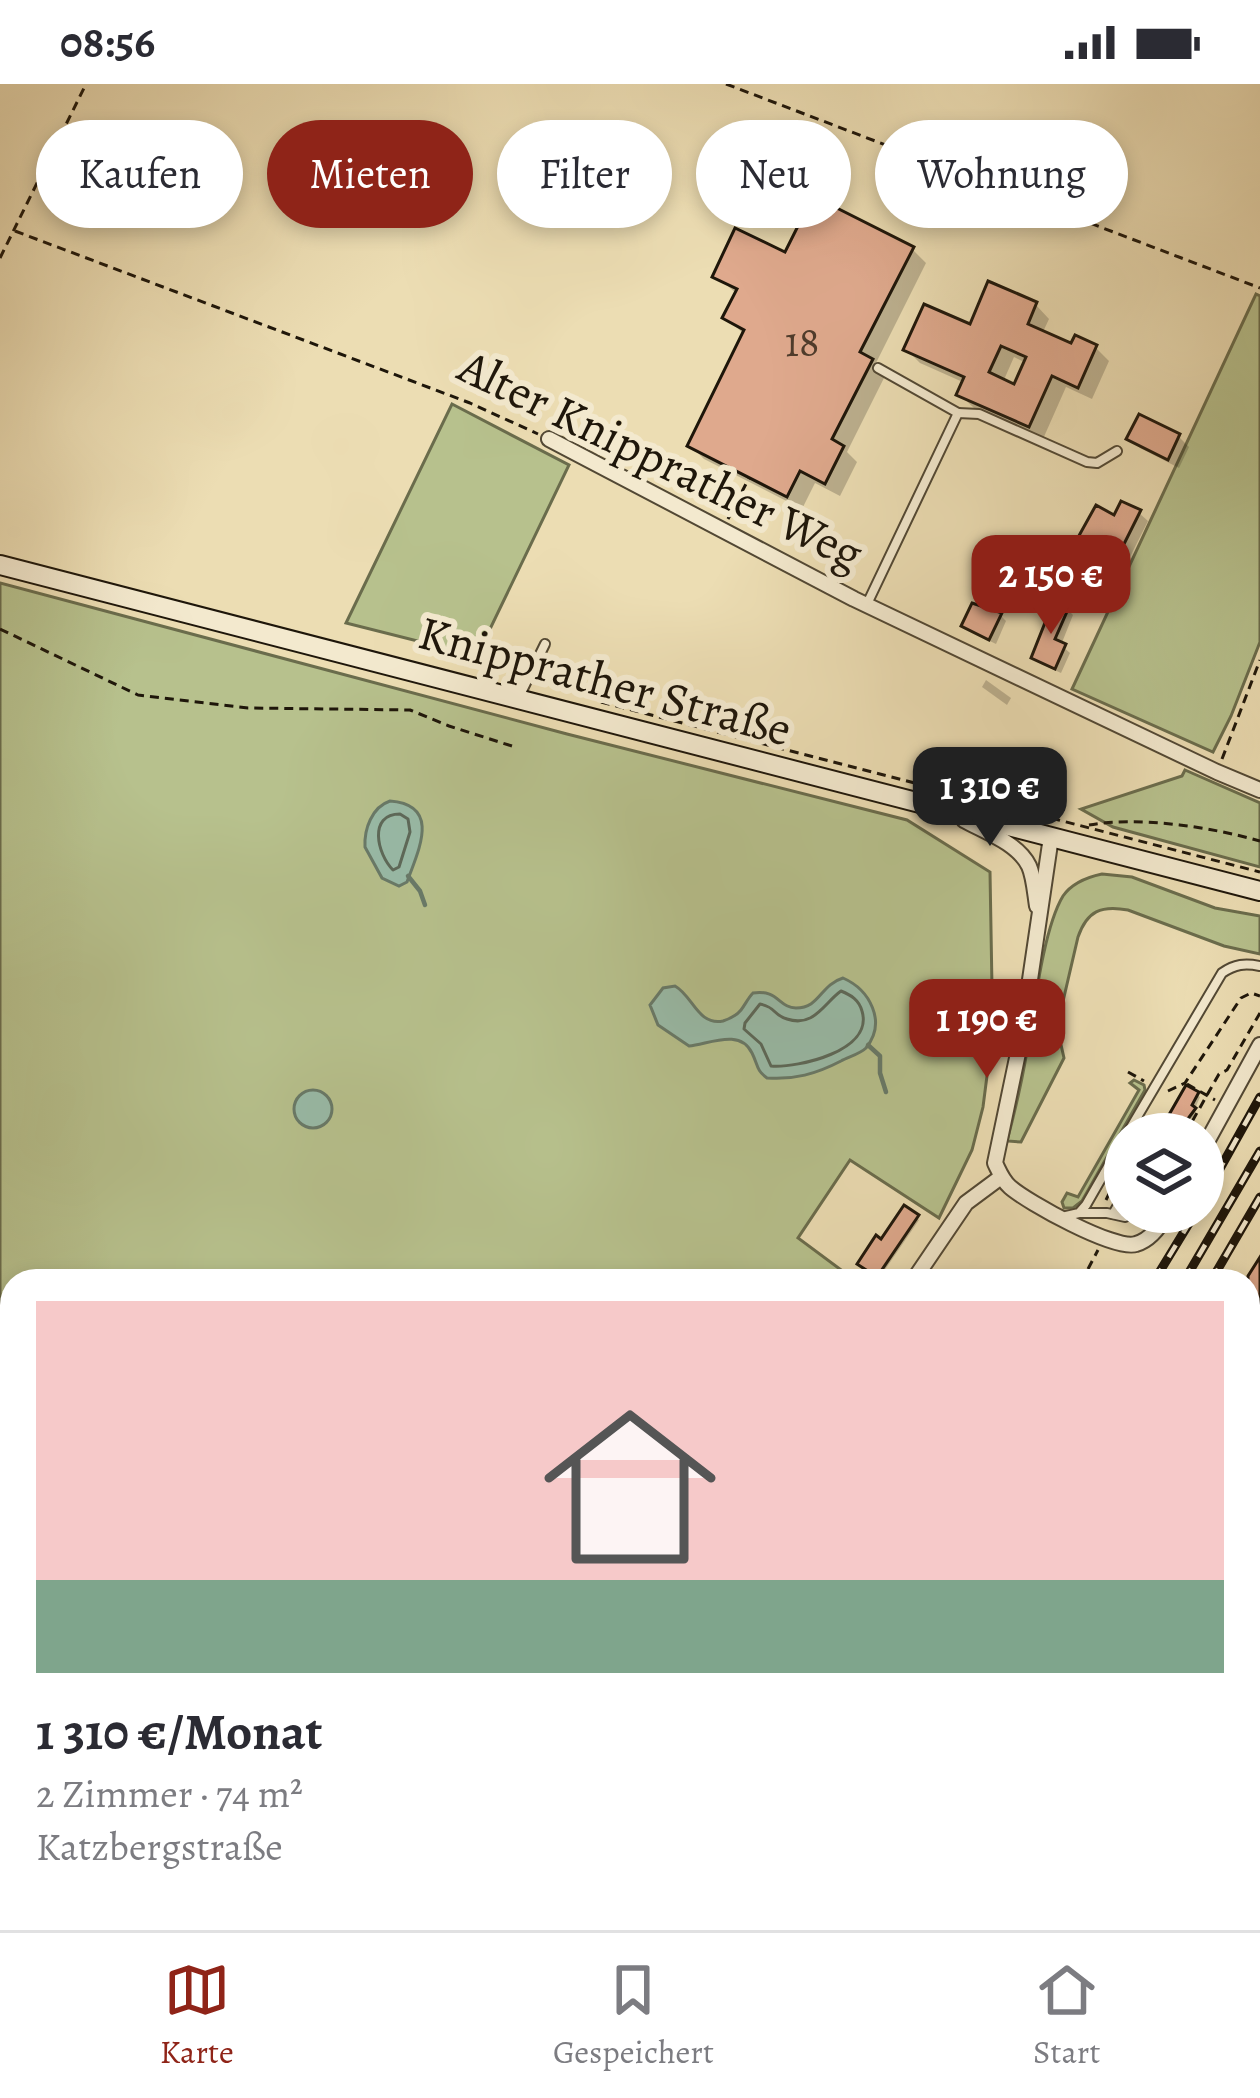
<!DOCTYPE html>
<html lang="de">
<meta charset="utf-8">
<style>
:root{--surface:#fff;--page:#f7f7f7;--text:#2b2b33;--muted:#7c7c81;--line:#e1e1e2;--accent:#8f2418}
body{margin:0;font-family:Alegreya,serif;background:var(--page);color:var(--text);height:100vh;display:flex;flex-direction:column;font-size:45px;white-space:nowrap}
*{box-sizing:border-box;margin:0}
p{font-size:39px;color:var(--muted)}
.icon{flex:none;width:66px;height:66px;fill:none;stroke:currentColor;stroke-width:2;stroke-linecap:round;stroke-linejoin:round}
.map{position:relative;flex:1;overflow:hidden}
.panel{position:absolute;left:0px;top:1185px;width:1260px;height:663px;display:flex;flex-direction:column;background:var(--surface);border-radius:36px 36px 0 0;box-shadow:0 6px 18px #0003}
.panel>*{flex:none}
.banner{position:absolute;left:36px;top:36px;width:1188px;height:108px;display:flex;gap:24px}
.tools{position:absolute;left:1104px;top:1029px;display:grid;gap:24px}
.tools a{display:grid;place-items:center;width:120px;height:120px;border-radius:50%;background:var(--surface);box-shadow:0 6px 18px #0003;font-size:60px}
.price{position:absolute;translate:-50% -102px;padding:0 27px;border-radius:24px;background:var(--accent);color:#fff;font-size:39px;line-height:78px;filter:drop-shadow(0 3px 6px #0008)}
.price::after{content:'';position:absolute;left:50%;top:72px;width:36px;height:27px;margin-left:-18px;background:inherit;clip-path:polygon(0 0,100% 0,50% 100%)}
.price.on{background:#222;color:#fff}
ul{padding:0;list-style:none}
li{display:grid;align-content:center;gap:24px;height:636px;padding:0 36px}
li span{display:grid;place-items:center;height:372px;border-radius:0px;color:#555}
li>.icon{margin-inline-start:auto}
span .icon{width:216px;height:216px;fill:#fffc;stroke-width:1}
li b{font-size:51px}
.tag{padding:0 42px;border-radius:54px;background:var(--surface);box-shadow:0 6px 18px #0003;font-size:42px;line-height:108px}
.tag.on{background:var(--accent);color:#fff}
.status{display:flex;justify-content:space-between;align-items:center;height:84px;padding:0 60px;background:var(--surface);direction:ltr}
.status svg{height:33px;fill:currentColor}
.tabs{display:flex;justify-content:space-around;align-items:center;height:168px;border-top:3px solid var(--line);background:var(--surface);font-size:33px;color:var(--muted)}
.tabs a{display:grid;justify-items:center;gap:6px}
.tabs .on{color:var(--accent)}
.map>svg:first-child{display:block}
.green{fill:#b7c18d;stroke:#6a6c4c;stroke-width:3}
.water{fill:#99bca9;stroke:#687a69;stroke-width:3}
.shadow{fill:#0003;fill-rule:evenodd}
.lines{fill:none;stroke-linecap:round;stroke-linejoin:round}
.shore{stroke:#5c695a;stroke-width:3}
.stream{stroke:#687a69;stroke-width:4.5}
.building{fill:#dfa98d;stroke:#1e160a;stroke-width:3;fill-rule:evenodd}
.lane-casing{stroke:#524834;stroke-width:12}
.street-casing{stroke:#524834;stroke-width:18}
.secondary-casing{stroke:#1e160a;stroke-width:22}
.path{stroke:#1e160a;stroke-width:3;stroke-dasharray:9 6;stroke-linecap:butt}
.lane{stroke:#f3e9ce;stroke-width:8}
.street{stroke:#f3e9ce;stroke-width:14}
.secondary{stroke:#f3e9ce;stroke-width:18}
.rail-casing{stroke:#1e160a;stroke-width:9}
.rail{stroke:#f3e9ce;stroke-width:4.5;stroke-dasharray:14;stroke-linecap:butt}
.labels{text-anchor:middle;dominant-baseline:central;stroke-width:12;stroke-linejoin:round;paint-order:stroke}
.number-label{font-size:42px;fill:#4e3b2b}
.street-label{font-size:48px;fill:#1e160a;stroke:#f3e9ce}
</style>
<div class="status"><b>08:56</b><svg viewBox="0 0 49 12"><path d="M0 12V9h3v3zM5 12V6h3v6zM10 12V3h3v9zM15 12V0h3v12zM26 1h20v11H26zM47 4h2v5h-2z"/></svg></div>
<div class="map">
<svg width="1260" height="1846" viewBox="0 0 1260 1846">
<rect width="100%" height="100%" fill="#ecddb3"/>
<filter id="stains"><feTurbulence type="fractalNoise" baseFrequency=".00167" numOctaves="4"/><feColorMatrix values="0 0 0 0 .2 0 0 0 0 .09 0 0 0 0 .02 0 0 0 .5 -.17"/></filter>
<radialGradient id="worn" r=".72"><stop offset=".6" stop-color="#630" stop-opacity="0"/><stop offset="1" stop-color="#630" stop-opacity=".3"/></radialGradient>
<g class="green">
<polygon points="1256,210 1260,212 1260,558 1231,632 1213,668 1072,605"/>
<polygon points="452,320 569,381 477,572 346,539"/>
<polygon points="0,499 567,650 907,736 990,788 992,904 988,984 983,1023 972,1066 939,1134 850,1076 798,1154 856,1197 387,1197 373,1192 367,1197 12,1197 12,1240 0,1233"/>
<polygon points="1185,686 1260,719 1260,783 1113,743 1081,725 1182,692"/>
<path d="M1102,790L1132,793L1215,824L1260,832V870L1224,862L1128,826C1101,821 1087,827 1078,853L1057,943L1064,974L1021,1058L1007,1057C1015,1027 1022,997 1027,967C1034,927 1043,845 1063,812C1072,799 1088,793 1102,790Z"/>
<polygon points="1134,996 1144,1001 1145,1006 1082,1117 1073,1124 1064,1124 1062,1118 1067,1109 1078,1113 1139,1006 1130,999"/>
<polygon points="1248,1292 1260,1300 1260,1372 1248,1390"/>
<polygon points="0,1387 12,1394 12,1566 0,1594"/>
</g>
<g class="water">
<path d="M390,717C442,721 418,767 407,798L399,802L382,794L365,763C364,745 372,723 390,717Z"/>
<path d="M843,894C870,906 887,938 866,964C860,970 848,973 841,977C816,990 794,996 767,994C756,986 758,981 752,969C740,944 709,960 689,962L658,941L650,921L663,904L675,902C693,912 698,942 723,937C729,935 737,931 741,926C745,921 748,914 753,909C778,905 779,924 796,924C820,924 820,901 843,894Z"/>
<circle cx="313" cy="1025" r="19"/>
</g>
<g class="shadow">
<polygon points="912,165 926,179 875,281 885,292 847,368 857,378 840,412 815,399 802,425 704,375 690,361 745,251 725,233 737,210 716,192 786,172"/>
<path d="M1036,221L1049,235L1042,250L1073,263H1095L1109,277L1092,315L1066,303L1043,355L974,324L960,311L965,299L920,279L907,266ZM1014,273L1026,279L1016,304L1003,298Z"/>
<polygon points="1140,334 1179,353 1189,363 1179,384 1140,364 1130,354"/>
<polygon points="1139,429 1148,437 1124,485 1105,475 1092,501 1073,491 1064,483 1116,435"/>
<polygon points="1067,525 1073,531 1061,561 1070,569 1061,589 1041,580 1035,573"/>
<polygon points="1000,531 1006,537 996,560 971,548 964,542"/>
<polygon points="986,596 1011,614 1007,621 982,603"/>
<polygon points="1197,1011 1200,1013 1194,1027 1196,1029 1184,1044 1172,1037"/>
<polygon points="904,1125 919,1136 880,1193 860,1179 882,1159"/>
<polygon points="1260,1179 1260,1281 1248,1273 1248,1197"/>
<polygon points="2,1290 12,1296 12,1329 1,1320 6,1311 0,1306"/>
<polygon points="1260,1393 1260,1512 1248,1530 1248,1411"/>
<polygon points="1260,1783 1260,1827 1248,1814 1248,1793"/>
<polygon points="566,1836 609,1836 624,1846 578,1846"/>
<polygon points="705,1836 727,1836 720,1846 698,1846"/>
<polygon points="950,1836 1032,1836 1024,1846 956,1846 948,1838"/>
<polygon points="1061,1836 1089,1836 1079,1846 1052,1846"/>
<polygon points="1213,1836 1227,1836 1236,1846 1203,1846"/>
</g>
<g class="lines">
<g class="shore">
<path d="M400,730L408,735L410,748L399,783L393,786C377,770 368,730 400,730Z"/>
<path d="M841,907C851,911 859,916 862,927C874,967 798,984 771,982L761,960L744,945L745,939L760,920C776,923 773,931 787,935C814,944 824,919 841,907Z"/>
</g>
<g class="stream">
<polyline points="408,792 420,807 425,821"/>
<polyline points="868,961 880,972 880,989 886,1008"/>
</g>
</g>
<g class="building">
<polygon points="813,112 914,163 860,268 873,275 832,355 844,362 825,400 800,387 787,413 687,362 744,246 722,234 737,205 712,193 735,144 785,168"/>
<path d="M988,197L1037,218L1028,240L1071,259L1075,251L1097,261L1078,304L1052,292L1029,343L956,311L964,293L903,266L924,220L970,240ZM1001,262L1026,273L1014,300L989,288Z"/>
<polygon points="1139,330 1180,350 1168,376 1126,355"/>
<polygon points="1121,417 1141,426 1115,478 1096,469 1083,495 1061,484 1096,421 1114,431"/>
<polygon points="1054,516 1069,523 1055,555 1066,560 1055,585 1031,574"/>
<polygon points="972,519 1002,529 989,556 961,542"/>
<polygon points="1186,1001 1199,1008 1192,1021 1196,1024 1181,1044 1166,1036"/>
<polygon points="904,1121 919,1131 877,1193 857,1180 876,1151 881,1155"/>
<polygon points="1260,1173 1260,1256 1248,1275 1248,1192"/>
<polygon points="1260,1388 1260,1486 1248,1504 1248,1406"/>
<polygon points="1248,1637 1260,1645 1260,1686 1248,1678"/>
</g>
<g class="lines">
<defs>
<g id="lane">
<polyline points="958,329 979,330 1087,378 1097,379 1117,367"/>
<polyline points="867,520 958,329 878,284"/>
<polyline points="519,613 545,560"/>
<path d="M1127,1050L1222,889C1235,880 1245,879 1260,882"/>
<polyline points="1081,1129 1107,1129 1125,1133 1134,1128"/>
<polyline points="1113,1130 1125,1109"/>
<polyline points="1066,1132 1079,1129 1086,1121 1125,1053"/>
<polyline points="1248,1556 1260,1552"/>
<polyline points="525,1846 525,1836"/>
</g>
<g id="street">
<polyline points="549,355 854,515 1217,688 1260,706"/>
<path d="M964,736C984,747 1018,759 1029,782C1034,793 1035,810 1037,822"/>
<path d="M1051,753L1022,950L995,1079C999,1087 1002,1096 1010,1103C1027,1118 1115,1167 1136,1160C1151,1156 1161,1141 1168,1128"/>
<polyline points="1203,1065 1260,961"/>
<polyline points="913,1197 966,1119 1001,1093"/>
<polyline points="0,1239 12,1246"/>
<polyline points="658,1836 673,1846"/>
<polyline points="892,1836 904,1846"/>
<polyline points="871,1846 878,1836"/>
<polyline points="1026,1846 1033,1836"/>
</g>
<polyline id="secondary" points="0,481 1260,807"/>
</defs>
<use href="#lane" class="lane-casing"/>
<use href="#street" class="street-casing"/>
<use href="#secondary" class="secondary-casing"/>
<g class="path">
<polyline points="726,0 1260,204"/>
<polyline points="15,147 470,319 538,350"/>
<polyline points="0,174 86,0"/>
<polyline points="728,435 749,394"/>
<polyline points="0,545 138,611 248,624 410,626 449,642 515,663"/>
<polyline points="601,618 1260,788"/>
<polyline points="1222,675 1260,576"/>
<path d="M1089,741C1138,732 1211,743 1260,757"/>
<polyline points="1128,988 1144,997"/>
<polyline points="1187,1000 1215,1016"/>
<polyline points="1168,1007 1185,999 1241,914 1251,909 1260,912"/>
<polyline points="1152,1036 1177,1050"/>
<polyline points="1185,1050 1219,990 1227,986 1260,929"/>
<polyline points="1106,1116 1120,1087"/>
<polyline points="1088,1185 1098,1166"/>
<polyline points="1248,1694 1260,1701"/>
<polyline points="812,1840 821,1846"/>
<polyline points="827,1846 834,1836"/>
</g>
<use href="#lane" class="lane"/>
<use href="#street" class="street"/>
<use href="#secondary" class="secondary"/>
<defs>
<g id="rail">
<polyline points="1203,1115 1260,1013"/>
<polyline points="1154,1197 1196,1128"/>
<polyline points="1184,1197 1260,1067"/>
<polyline points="1211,1197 1260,1113"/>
<polyline points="746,1846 752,1836"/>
<polyline points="781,1846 788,1836"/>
</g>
</defs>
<use href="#rail" class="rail-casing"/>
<use href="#rail" class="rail"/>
</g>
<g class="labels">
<g class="number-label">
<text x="802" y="257">18</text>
</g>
<g class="street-label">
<text transform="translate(661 376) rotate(26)">Alter Knipprather Weg</text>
<text transform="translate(605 597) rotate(15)">Knipprather Straße</text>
</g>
</g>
<rect width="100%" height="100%" filter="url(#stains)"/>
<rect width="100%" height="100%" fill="url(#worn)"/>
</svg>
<div class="tools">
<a><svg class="icon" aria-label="layers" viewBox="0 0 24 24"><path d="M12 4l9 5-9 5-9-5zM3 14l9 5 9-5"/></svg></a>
</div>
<b class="price" style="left:1051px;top:553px">2 150 €</b>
<b class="price on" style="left:990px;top:765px">1 310 €</b>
<b class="price" style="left:987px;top:997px">1 190 €</b>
<div class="banner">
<a class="tag">Kaufen</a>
<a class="tag on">Mieten</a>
<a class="tag">Filter</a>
<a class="tag">Neu</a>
<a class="tag">Wohnung</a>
</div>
<section class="panel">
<ul>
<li><span style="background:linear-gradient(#f6c9c9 75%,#7fa58c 0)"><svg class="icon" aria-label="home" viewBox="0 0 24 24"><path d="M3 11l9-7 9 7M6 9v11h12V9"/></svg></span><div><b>1 310 €/Monat</b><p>2 Zimmer · 74 m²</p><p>Katzbergstraße</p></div></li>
</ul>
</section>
</div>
<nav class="tabs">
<a class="on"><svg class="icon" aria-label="map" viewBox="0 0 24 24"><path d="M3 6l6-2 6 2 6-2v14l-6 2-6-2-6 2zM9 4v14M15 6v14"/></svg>Karte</a>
<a><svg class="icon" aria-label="saved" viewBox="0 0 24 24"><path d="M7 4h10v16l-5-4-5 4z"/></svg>Gespeichert</a>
<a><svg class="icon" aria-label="home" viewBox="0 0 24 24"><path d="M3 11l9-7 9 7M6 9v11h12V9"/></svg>Start</a>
</nav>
